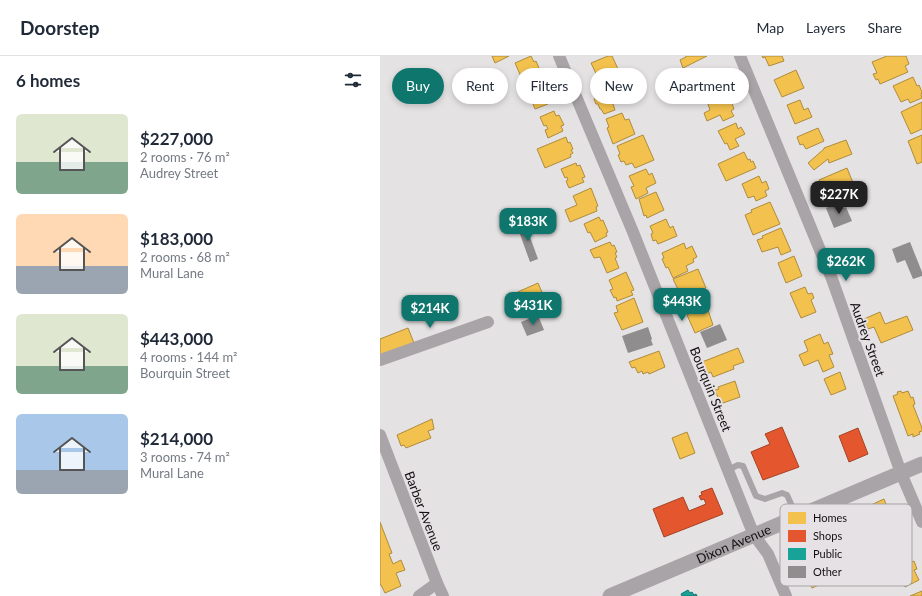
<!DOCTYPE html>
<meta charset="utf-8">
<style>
:root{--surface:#fff;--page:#f6f6f7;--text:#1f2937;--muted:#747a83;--line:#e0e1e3;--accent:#0f766e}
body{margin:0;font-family:Lato,sans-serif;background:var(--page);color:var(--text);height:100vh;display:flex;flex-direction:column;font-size:15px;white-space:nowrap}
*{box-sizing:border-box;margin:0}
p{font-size:13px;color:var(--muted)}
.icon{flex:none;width:22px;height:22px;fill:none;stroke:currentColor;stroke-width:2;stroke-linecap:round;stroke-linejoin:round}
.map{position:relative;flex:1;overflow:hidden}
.side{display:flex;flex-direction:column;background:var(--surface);width:380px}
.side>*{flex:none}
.hud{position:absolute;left:12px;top:12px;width:380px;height:36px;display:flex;gap:8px}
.price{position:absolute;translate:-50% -34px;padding:0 9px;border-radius:8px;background:var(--accent);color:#fff;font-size:13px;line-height:26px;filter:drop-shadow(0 1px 2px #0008)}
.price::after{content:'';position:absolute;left:50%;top:24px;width:12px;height:9px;margin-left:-6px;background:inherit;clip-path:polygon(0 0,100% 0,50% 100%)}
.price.selected{background:#222;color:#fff}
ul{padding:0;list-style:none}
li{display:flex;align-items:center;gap:12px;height:100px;padding:0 16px}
li span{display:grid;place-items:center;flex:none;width:112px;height:80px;border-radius:6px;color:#555}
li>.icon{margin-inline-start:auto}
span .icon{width:48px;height:48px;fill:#fffc;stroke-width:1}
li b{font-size:17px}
h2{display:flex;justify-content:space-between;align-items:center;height:48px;padding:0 16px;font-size:17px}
.tag{padding:0 14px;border-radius:18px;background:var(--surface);box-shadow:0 2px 6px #0003;font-size:14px;line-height:36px}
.tag.selected{background:var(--accent);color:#fff}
header{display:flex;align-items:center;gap:24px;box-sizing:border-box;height:56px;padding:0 20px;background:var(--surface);border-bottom:1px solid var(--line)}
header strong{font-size:19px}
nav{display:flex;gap:22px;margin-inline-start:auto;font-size:14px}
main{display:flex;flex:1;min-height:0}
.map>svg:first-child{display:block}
.homes{fill:#f2c14e;stroke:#af8c3c}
.shops{fill:#e4572e;stroke:#a54226}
.public{fill:#17a398;stroke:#167770}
.building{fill:#8f8d8e}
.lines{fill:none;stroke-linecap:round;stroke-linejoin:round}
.service{stroke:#a9a4a7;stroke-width:6}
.minor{stroke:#a9a4a7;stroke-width:12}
.tertiary{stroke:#a9a4a7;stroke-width:15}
.labels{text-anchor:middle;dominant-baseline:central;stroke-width:4;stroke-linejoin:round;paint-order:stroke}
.street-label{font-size:13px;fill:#121112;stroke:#e6e1e4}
.key{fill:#e6e1e4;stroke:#a6a3a5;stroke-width:1}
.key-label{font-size:11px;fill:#121112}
</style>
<header>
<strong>Doorstep</strong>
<nav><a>Map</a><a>Layers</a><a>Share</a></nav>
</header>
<main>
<section class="side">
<h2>6 homes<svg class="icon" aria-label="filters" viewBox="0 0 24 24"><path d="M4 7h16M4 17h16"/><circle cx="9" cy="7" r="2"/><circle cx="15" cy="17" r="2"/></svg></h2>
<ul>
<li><span style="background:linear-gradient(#dfe7d0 60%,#7fa58c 0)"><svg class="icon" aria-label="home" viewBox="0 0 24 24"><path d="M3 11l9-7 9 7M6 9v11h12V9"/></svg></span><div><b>$227,000</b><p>2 rooms · 76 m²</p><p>Audrey Street</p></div></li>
<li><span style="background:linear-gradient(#ffd9b3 65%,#9aa5b1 0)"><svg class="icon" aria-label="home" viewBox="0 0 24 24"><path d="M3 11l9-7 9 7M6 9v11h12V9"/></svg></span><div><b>$183,000</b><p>2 rooms · 68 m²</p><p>Mural Lane</p></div></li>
<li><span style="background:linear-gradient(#dfe7d0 65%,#7fa58c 0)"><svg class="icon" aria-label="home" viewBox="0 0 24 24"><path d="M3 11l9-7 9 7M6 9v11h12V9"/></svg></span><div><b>$443,000</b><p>4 rooms · 144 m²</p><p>Bourquin Street</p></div></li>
<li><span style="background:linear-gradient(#a9c7e8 70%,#9aa5b1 0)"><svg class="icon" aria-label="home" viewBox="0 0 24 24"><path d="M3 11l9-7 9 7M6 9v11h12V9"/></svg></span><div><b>$214,000</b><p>3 rooms · 74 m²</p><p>Mural Lane</p></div></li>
</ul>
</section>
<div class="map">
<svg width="542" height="540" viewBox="0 0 542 540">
<rect width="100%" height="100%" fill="#e5e2e4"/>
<g class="homes">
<polygon points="112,0 129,0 115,7"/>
<polygon points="151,0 154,6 156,5 159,12 157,13 158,17 156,20 158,27 146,32 135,7"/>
<polygon points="228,0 232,0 239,15 219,24 211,7"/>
<polygon points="306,0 327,0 303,12 300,4 306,1"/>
<polygon points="382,0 402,0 404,5 389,10 385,1 383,2"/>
<polygon points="507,0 526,0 529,8 525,10 528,16 500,28 498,23 496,24 493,18 497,17 492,6"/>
<polygon points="334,14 336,20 339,19 345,33 325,41 323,37 310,43 305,32 311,29 309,25"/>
<polygon points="416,14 424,32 402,41 394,24"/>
<polygon points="533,21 537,30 539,29 542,36 541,39 542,42 530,47 528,43 521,46 513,30"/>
<polygon points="163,27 165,34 168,32 171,40 168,41 170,44 167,46 168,48 155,53 151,43 145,45 141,36"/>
<polygon points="231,30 234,37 237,35 241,44 233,48 235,54 224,58 221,53 220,53 218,48 216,48 214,43 217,42 214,36"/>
<polygon points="345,41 348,47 351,45 354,53 351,55 354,60 343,65 340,59 327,65 324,57 330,54 328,48"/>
<polygon points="420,44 424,54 428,52 432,61 415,68 407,49"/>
<polygon points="542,46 542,73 531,78 521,56"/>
<polygon points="174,55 176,60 179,59 184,69 181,70 183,75 168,82 165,74 168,73 166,69 164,70 160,61"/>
<polygon points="242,57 245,64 249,63 255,78 233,88 227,72 229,71 226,63"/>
<polygon points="356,67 358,73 361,71 365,78 355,83 359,90 350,94 347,87 345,88 338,75"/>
<polygon points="438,72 444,85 426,93 423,88 420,89 417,81"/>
<polygon points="263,79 274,104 255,112 252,107 246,109 244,105 241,106 238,99 240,98 237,90"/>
<polygon points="542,79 542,106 537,108 528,85"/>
<polygon points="186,81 188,87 190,86 193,93 191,94 193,97 190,99 191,101 165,112 157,93"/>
<polygon points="466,84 472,98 449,107 448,103 434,114 428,107 444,93 444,92"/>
<polygon points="364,96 368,104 370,103 371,106 373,105 376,112 346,125 338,108"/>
<polygon points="196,107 197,110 200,109 205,121 202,122 204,126 189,132 186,125 188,124 187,121 185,122 181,113"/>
<polygon points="467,112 476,134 451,144 447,134 444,135 439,124"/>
<polygon points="266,113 269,119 272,117 276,127 266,132 268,137 256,143 251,131 254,130 249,120"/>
<polygon points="379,120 382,127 386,125 389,133 385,135 387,140 376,145 374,140 368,142 362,128"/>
<polygon points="211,132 218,150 216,151 217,155 190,166 185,154 197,149 193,140"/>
<polygon points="276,136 284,154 267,162 266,159 264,160 259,143"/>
<polygon points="390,146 400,168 373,179 365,159 372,156 371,154"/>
<polygon points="219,161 221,165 223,164 228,176 226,177 227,180 215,186 210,176 208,177 204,168"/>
<polygon points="286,163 290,172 293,170 297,180 278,188 276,184 273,185 271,178 273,177 270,170"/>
<polygon points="401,172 411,195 401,199 398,191 382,196 377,184 383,182 382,180"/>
<polygon points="230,186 232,190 234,189 237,196 235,197 237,201 235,202 239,212 227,217 220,201 214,202 210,194"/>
<polygon points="304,187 306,193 312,190 317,201 313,203 314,206 306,210 308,215 293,222 288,211 286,212 282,203 284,202 282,197"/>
<polygon points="414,200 422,220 406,227 398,207"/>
<polygon points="318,213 326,232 317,236 319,242 305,248 293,223"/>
<polygon points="246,216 254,234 251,235 253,239 237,245 236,241 234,242 230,234 233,233 229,224"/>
<polygon points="158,227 164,241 134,255 130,246 133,244 131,239"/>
<polygon points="425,231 428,238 432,237 434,242 431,244 436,256 421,262 410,237"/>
<polygon points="254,242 263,266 242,274 234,257 238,256 236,250"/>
<polygon points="324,242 333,269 315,277 307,259 309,258 305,250"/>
<polygon points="500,256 505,268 527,260 533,274 501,287 494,271 488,273 484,263"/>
<polygon points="28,272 34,287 0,300 0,283"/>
<polygon points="440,278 444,288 448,286 453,298 449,299 454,311 443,316 438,304 424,310 419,299 428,295 424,285"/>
<polygon points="358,292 364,306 353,310 354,313 333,321 331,316 327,318 322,306"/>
<polygon points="279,295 285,311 269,318 268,316 263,318 262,315 258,317 255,311 252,312 249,306"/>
<polygon points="460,316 466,333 451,339 444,323"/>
<polygon points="355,325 360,341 343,347 341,343 339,344 335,334 339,333 338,331"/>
<polygon points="521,335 522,337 528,335 531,342 533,341 535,348 533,349 542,372 542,375 539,376 540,378 533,381 533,378 528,380 513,340 518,338 517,336"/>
<polygon points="52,363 54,373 48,375 51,382 26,392 24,389 21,390 17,379"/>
<polygon points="307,376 315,397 300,403 292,382"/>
<polygon points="504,443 507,451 510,449 513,456 480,471 475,459 481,457 480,454"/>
<polygon points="0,466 12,497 9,498 13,508 21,504 25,514 16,517 21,530 5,537 1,529 0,529"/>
<polygon points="471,496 478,512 432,532 425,516"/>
<polygon points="534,505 537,513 534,514 539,524 525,531 516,513"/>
<polygon points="542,535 542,540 530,540"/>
</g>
<g class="shops">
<polygon points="402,371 419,411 383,424 371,396 390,388 385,378"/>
<polygon points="478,372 488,398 469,406 459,380"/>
<polygon points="332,432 343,458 284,481 273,453 303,441 309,455 326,448 324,443 321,444 319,440 322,439 321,436"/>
</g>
<polygon class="public" points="308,534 310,537 312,536 314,539 316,538 317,540 302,540 301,538"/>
<g class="building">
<polygon points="458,147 460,153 466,151 472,165 454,172 446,152"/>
<polygon points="145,167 158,203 150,206 137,170"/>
<polygon points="530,186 542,216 542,220 533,223 525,204 517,207 512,193"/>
<polygon points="158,259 164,274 147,280 141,266"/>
<polygon points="340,268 347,284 327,292 320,276"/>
<polygon points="268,271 272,283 271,284 273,289 248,297 242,280"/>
</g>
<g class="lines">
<polyline class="service" points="348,414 358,409 363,410 376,440 385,443 402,437 407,439 417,461"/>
<g class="minor">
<polyline points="179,0 253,176 369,467 374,479 388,498 406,540"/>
<polyline points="360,0 452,223 521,417 542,466"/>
<polyline points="0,304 108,266"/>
<polyline points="0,379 57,527 63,540"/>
<polyline points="39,540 57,527"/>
</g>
<path class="tertiary" id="s1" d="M230,540L542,408"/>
</g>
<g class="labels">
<g class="street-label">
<text transform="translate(488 283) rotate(70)">Audrey Street</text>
<text transform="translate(331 333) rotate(68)">Bourquin Street</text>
<text transform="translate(44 455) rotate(69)">Barber Avenue</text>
<text stroke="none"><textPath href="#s1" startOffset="134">Dixon Avenue</textPath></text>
</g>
</g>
<rect x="400" y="448" width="132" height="82" rx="6" class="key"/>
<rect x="408" y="456" width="18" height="12" fill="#f2c14e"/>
<rect x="408" y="474" width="18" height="12" fill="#e4572e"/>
<rect x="408" y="492" width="18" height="12" fill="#17a398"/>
<rect x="408" y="510" width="18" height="12" fill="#8f8d8e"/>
<g class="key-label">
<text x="433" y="466">Homes</text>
<text x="433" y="484">Shops</text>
<text x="433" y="502">Public</text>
<text x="433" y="520">Other</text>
</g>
</svg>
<b class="price selected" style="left:459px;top:159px">$227K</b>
<b class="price" style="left:148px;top:186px">$183K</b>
<b class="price" style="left:466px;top:226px">$262K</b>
<b class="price" style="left:302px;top:266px">$443K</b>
<b class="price" style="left:153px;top:270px">$431K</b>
<b class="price" style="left:50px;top:273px">$214K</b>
<div class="hud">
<a class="tag selected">Buy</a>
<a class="tag">Rent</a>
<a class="tag">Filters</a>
<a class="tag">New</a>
<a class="tag">Apartment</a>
</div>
</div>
</main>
